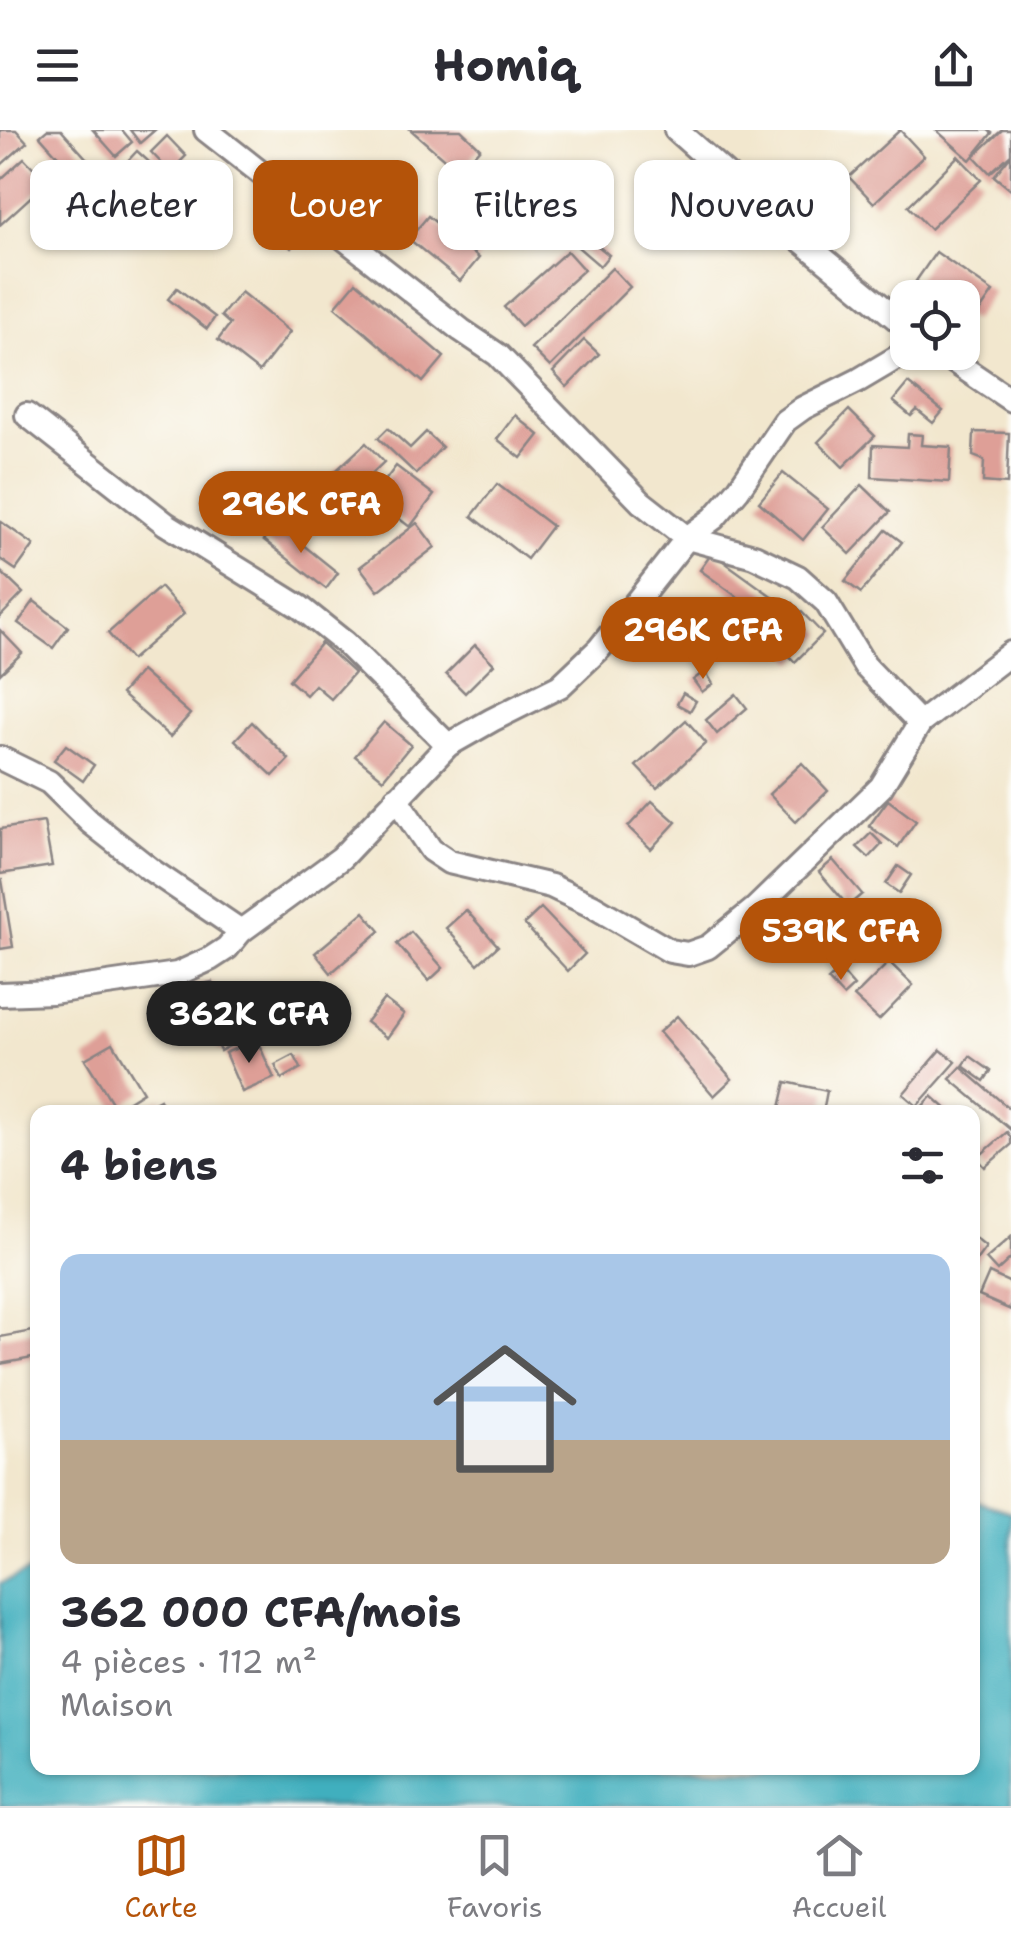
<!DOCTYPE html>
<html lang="fr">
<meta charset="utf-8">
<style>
:root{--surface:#fff;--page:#f7f7f7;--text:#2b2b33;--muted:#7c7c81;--line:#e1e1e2;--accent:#b45309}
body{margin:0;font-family:"Shantell Sans",sans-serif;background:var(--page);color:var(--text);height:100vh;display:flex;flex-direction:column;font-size:38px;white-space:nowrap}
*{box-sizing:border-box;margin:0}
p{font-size:32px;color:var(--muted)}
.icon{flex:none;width:55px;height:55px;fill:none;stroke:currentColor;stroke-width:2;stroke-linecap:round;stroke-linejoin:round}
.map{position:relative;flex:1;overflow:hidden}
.sheet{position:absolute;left:30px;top:975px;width:950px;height:670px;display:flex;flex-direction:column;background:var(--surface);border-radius:20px;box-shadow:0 2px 8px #0004}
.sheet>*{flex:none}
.guide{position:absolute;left:30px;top:30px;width:952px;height:90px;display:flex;gap:20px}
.tools{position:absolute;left:890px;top:150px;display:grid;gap:20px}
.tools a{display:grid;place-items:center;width:90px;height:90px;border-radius:20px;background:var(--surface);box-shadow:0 2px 8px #0004;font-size:50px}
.price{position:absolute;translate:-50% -85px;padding:0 22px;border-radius:35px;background:var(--accent);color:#fff;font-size:32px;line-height:65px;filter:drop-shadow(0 2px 5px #0008)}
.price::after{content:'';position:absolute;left:50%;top:60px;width:30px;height:22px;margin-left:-15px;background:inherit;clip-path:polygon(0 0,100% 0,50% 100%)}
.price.on{background:#222;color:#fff}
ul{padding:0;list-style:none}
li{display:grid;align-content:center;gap:20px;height:530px;padding:0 30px}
li span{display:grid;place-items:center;height:310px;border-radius:20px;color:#555}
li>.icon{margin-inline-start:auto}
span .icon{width:180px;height:180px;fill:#fffc;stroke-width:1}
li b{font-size:42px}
h2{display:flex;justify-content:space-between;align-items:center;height:120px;padding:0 30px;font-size:42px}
.pill{padding:0 35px;border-radius:20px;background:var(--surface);box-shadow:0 2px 8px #0004;font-size:35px;line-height:90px}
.pill.on{background:var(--accent);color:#fff}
header{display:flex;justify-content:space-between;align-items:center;height:130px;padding:0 30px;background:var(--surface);font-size:45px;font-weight:700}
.tab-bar{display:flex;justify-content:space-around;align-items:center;height:140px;border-top:2px solid var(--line);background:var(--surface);font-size:28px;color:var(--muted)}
.tab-bar a{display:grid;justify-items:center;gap:5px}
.tab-bar .on{color:var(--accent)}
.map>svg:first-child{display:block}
.water{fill:#41afbe;stroke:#32687c;stroke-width:2.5}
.building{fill:#de9f97}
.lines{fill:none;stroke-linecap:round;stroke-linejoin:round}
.street-casing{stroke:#8a8484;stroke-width:28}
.street{stroke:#fff;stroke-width:22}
</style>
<header><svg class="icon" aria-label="menu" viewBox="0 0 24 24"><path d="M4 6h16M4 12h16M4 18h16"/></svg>Homiq<svg class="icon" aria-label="share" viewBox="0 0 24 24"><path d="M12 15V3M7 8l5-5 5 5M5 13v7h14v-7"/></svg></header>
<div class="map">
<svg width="1011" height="1676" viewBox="0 0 1011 1676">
<rect width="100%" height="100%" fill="#fdfcf7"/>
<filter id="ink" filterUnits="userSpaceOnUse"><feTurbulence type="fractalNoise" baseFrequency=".01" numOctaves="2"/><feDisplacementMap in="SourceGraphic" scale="20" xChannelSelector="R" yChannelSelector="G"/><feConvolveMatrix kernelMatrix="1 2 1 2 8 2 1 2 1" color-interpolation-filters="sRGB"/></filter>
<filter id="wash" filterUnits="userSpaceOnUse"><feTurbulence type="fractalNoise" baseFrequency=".0048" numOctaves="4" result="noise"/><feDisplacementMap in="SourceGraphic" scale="40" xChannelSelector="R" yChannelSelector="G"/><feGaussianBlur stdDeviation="2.25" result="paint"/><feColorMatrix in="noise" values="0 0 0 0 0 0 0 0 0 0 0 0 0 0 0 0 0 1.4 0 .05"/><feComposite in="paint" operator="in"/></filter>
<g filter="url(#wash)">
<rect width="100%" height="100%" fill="#f2e7ce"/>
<polygon class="water" points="973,1370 1011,1382 1011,1676 0,1676 0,1453 37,1438 38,1638 972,1638"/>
<g id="blocks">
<g class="building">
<polygon points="0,0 16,0 27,12 0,36"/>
<polygon points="47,0 61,0 96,39 81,52 40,6"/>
<polygon points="93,0 122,0 132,12 116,26"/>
<polygon points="130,0 155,0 140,13"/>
<polygon points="411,0 461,0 480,18 459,42"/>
<polygon points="900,0 924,26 874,73 849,47"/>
<polygon points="936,0 988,0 992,3 970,30"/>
<polygon points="1002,0 1011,0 1011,24 990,43 974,26"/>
<polygon points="167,6 186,26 170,42 151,22"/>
<polygon points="137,21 168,49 153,64 123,36"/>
<polygon points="1011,25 1011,60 994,46"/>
<polygon points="958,26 981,50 930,99 908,76"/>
<polygon points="24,28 47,52 0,95 0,50"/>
<polygon points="108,60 131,83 120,94 97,70"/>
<polygon points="428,86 479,128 460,151 409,109"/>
<polygon points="288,93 302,105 291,118 278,105"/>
<polygon points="581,102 609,125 600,136 572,112"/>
<polygon points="567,121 584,140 521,196 504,177"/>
<polygon points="936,122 993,162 973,191 962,183 962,168 940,168 916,151"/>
<polygon points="612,138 630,157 550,237 531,218"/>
<polygon points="356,152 444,227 423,252 335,177"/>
<polygon points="177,158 215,187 207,199 168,169"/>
<polygon points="241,162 290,202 259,242 218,210 230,194 221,186"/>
<polygon points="584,210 599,224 567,257 553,242"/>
<polygon points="908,253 943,281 933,293 917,280 911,286 893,271"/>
<polygon points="849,280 875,306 843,337 818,312"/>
<polygon points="515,285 539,305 521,328 497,309"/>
<polygon points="388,298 410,318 426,302 442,317 416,344 378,308"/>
<polygon points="974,302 1009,303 1007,354 983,352 984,330 973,326"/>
<polygon points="908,304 922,305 921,315 951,317 949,352 872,347 873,315 907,317"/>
<polygon points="366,313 384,332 335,379 316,359"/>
<polygon points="396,336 434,365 410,397 372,368"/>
<polygon points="783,343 828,379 803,410 759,372"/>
<polygon points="497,354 552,396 527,429 472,386"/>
<polygon points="862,355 890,382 850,424 822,397"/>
<polygon points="0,391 34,415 16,440 0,429"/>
<polygon points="417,393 435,417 378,461 360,437"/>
<polygon points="277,394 338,443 326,459 264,410"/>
<polygon points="886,400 902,412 861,463 845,451"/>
<polygon points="712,423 773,467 761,484 700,440"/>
<polygon points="0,441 23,463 0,487"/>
<polygon points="160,457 184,484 131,530 108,503"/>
<polygon points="34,471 68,497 53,518 18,493"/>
<polygon points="793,473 823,504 795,532 765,501"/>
<polygon points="0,500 22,523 0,544"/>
<polygon points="321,513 354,543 331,569 315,555 306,565 289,550"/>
<polygon points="475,515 494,534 465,563 446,544"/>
<polygon points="141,541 190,584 170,607 121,564"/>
<polygon points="705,541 713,554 702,562 693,550"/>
<polygon points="683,563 696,571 690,581 677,574"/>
<polygon points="736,564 747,578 717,604 706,590"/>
<polygon points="686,590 706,613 657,658 636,636"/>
<polygon points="252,592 289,629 273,646 235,610"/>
<polygon points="384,592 411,615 383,649 355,626"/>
<polygon points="66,615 94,635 83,651 54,630"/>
<polygon points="802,633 828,661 796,692 769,664"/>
<polygon points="888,670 916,691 898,717 869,696"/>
<polygon points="652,671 676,692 651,719 628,697"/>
<polygon points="44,692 52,736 0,744 0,699"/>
<polygon points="871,703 882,714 869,728 857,717"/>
<polygon points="833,730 862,764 848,776 819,742"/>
<polygon points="898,736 911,745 899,763 886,754"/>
<polygon points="0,750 2,750 13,817 0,819"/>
<polygon points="541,778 585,824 568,841 524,794"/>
<polygon points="466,780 498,816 478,834 446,798"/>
<polygon points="364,782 380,801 331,843 315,823"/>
<polygon points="411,802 443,838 429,851 397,814"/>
<polygon points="889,832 913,855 879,890 854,867"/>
<polygon points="840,840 854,856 843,866 828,850"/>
<polygon points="212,852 215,866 191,871 188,857"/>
<polygon points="232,865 252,904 220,921 200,882"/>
<polygon points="251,867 266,879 258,889 243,878"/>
<polygon points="384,869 404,884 387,908 366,892"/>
<polygon points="677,886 732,949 714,966 659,902"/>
<polygon points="257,910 274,948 242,962 225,923"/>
<polygon points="113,913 143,962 116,979 85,929"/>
<polygon points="941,920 956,932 917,976 903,964"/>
<polygon points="294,925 301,938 282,949 275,935"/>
<polygon points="970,926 991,941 984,951 963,936"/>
<polygon points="961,937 1011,980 1011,1000 950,949"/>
<polygon points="786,952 827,961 823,982 779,982"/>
<polygon points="932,966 950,982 923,982 920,979"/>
<polygon points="160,969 167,982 136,982"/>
<polygon points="1007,1002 1011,1008 1011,1015 985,1037 977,1028"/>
<polygon points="1011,1107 1011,1128 997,1141 986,1129"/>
<polygon points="976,1109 986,1117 972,1136 972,1113"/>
<polygon points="989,1143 1011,1153 1011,1180 979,1166"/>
<polygon points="38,1200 38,1227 0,1234 0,1207"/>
</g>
</g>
</g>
<g filter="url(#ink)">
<use href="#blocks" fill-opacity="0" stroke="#8a8484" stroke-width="2.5"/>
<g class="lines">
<defs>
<g id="street">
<polyline points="206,0 461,200 498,225 641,372 687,408 754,426 798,447 826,472 865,536 920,593"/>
<polyline points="676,0 791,102 908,198"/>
<polyline points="940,222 1011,270"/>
<polyline points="27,285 166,394 300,477 345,513 448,615"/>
<polyline points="0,628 49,652 90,692 151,740 241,801"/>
<polyline points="396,668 431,720 449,732 551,756 593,776 670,821 688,824 708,817 756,778 881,657 920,593 1011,523"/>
<polyline points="0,864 52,862 177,844 210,829 227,818 241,801 341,728 448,615 492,590 560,556 599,519 687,408 714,388 738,360 785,291 803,278 859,250 908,221"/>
</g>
</defs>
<use href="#street" class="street-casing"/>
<use href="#street" class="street"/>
</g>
</g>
</svg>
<div class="tools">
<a><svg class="icon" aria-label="locate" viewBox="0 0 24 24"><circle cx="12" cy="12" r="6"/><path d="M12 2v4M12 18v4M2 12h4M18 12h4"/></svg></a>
</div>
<b class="price" style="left:301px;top:426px">296K CFA</b>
<b class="price" style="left:703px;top:552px">296K CFA</b>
<b class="price" style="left:841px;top:853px">539K CFA</b>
<b class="price on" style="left:249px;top:936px">362K CFA</b>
<div class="guide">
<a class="pill">Acheter</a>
<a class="pill on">Louer</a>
<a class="pill">Filtres</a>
<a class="pill">Nouveau</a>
</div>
<section class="sheet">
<h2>4 biens<svg class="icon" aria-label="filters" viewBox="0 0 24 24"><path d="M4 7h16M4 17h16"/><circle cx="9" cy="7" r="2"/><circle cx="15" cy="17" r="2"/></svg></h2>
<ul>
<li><span style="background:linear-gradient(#a9c7e8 60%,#b9a48a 0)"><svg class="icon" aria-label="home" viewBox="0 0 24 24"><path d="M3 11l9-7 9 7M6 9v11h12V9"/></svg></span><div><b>362 000 CFA/mois</b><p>4 pièces · 112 m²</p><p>Maison</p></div></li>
</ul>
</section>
</div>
<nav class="tab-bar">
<a class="on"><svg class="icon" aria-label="map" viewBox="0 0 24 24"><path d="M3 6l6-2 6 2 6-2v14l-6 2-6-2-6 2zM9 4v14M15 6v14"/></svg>Carte</a>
<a><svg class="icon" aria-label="saved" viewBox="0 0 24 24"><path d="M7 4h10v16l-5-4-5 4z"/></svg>Favoris</a>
<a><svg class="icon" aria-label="home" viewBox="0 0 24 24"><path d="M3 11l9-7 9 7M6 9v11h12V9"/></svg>Accueil</a>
</nav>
